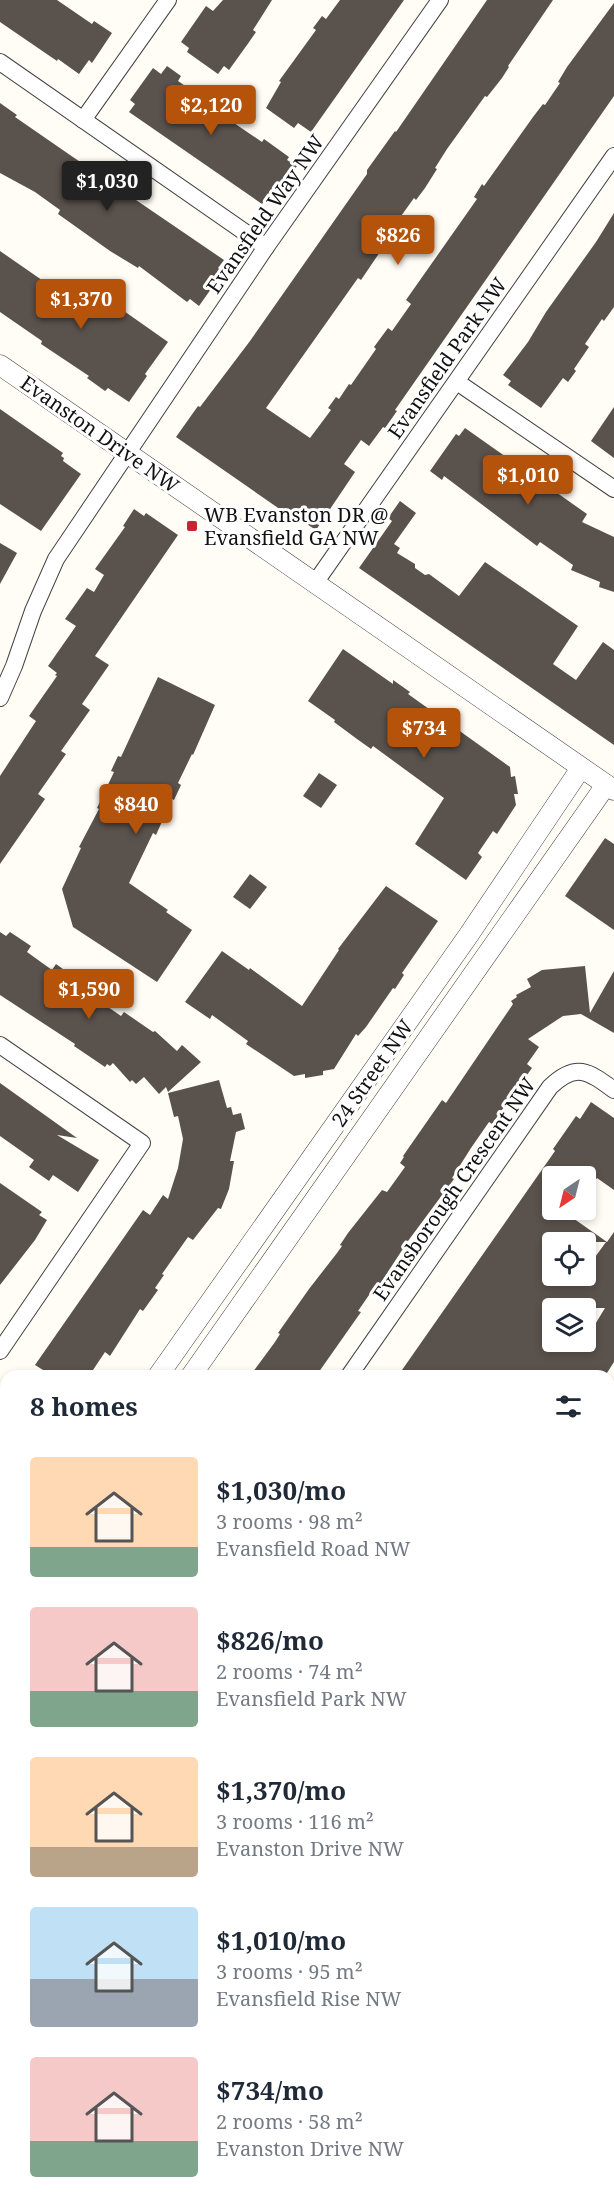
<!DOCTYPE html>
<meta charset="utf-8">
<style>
:root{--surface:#fff;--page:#f2f2f3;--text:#1f2937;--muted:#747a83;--accent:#b45309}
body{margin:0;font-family:"Noto Serif",serif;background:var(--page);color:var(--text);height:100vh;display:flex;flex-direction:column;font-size:22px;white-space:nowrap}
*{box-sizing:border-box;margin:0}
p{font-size:20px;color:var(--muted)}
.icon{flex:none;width:33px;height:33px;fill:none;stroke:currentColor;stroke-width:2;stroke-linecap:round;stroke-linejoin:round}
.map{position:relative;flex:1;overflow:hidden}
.drawer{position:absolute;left:0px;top:1370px;width:615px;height:836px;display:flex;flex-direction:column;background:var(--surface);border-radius:18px 18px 0 0;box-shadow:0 3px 9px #0003}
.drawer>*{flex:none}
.needle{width:39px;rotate:215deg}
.fabs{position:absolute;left:542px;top:1166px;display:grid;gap:12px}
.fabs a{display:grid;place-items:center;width:54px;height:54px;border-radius:6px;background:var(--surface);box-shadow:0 3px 9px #0003;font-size:30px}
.price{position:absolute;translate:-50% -51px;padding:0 14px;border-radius:6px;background:var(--accent);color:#fff;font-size:20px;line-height:39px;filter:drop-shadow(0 2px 3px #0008)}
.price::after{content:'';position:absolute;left:50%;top:36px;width:18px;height:14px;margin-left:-9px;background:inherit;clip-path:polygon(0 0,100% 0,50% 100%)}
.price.on{background:#222;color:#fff}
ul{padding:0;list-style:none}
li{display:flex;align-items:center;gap:18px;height:150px;padding:0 30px}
li span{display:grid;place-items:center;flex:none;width:168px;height:120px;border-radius:6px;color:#555}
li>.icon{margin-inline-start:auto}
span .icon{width:72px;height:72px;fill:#fffc;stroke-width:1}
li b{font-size:26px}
h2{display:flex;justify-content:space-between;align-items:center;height:72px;padding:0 30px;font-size:26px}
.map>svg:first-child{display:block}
.building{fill:#5a524d;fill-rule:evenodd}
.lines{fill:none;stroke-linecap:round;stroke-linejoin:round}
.minor-casing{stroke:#444;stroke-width:18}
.tertiary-casing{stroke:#444;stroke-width:21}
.secondary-casing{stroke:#333;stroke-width:24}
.minor{stroke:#fff;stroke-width:16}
.tertiary{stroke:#fff;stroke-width:20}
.secondary{stroke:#fff6b0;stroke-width:22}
.poi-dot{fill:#c4262e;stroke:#fff;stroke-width:2}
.labels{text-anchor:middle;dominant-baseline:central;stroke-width:6;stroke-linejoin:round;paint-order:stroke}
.street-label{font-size:20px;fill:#111;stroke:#fff}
.poi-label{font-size:20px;fill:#111;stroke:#fff;text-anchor:start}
</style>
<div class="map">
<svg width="614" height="2204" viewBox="0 0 614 2204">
<rect width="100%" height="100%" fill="#fffdf5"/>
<g class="building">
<polygon points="0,0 57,0 92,24 94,21 112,33 92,63 89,60 79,74 58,59 57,61 0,22"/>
<polygon points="223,0 272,0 253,30 256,32 247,45 229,70 224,66 218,74 187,52 189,48 181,42 206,6 213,11"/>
<polygon points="340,0 404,0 311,132 298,123 294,128 266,108 281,82 279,81 316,30 313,28 322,16 326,19"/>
<polygon points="487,0 553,0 508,66 509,67 502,78 487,97 485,96 447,149 435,168 437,169 425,188 416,200 414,198 381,244 384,246 361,280 358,278 266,408 310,438 331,410 328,408 336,397 339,399 349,384 351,385 376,349 374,347 388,328 392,331 411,304 406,300 477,199 474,197 482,184 484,186 533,117 543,104 545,105 560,83 558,82 567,67 614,3 614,96 395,410 397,411 385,428 383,427 369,446 361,440 344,464 355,472 316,530 296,517 294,519 176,437 198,406 200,407 250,341 367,174 367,170 395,131 396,132"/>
<polygon points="167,66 181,76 178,81 191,90 190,93 262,142 264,139 289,157 287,160 297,166 273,200 268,196 262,204 129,112 135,104 130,100 153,68 161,74"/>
<polygon points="0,103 17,115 15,117 70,155 224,260 218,268 223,272 199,306 190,299 187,302 139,266 138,268 110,251 58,214 60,210 35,192 0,173"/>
<polygon points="614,213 614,307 604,321 602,319 585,344 589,347 574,369 576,371 568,382 563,378 541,408 508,385 511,381 503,375 528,342 546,312 596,242"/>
<polygon points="0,251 75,303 87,285 168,342 145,374 147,376 129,402 108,388 105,391 87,378 89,376 41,344 42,341 0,312"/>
<polygon points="614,407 614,458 591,441"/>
<polygon points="0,409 63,453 61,456 64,458 63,461 81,474 41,531 0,504"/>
<polygon points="465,428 587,514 582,522 614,537 614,592 599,587 600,582 571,570 573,565 540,542 537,546 444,476 442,480 430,471 456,434 459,436"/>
<polygon points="400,501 416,513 394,544 400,548 397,553 415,564 415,568 425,575 429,574 459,596 485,562 578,626 553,664 576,680 603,642 614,650 614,745 359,568 392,521 388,518"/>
<polygon points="134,509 144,516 146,513 178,535 95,656 109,665 82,704 90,710 61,751 66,754 38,794 45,799 0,864 0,776 36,721 29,716 57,676 55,675 57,673 48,666 76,626 65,619 87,588 94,592 104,575 95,569 125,527 123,526"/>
<polygon points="0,543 17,553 0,584"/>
<polygon points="343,649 393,684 393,680 410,692 408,694 510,767 511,777 515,776 518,794 514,794 516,805 497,834 493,831 478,853 482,857 466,880 415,844 444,798 373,746 371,749 357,739 334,722 335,720 308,701"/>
<polygon points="158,677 215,705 193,755 192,754 178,783 181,785 174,800 172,799 156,835 153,833 129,883 168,910 166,912 192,930 157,982 73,927 62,889 81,848 79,847 99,809 97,808 114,772 111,771 118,756 121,757"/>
<polygon points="319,773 337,785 321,808 303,796"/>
<polygon points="605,838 614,844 614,930 565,896"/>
<polygon points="250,874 267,887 250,909 233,897"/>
<polygon points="386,886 438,921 402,973 404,975 395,989 393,988 366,1027 358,1036 356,1034 334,1069 323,1071 323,1075 305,1078 305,1074 294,1076 246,1044 248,1041 212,1015 210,1019 185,1002 222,951 249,970 250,968 302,1006 339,950 338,949"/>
<polygon points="0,932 6,936 10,932 31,946 27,952 52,970 56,964 89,988 87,992 95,998 121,1016 124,1012 153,1032 155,1031 177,1051 182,1045 201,1062 168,1092 166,1087 159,1094 144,1077 136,1084 132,1080 130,1082 113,1063 110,1066 107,1064 105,1067 74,1046 75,1044 0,995"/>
<polygon points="585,966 590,1013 614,971 614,1033 581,1014 563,1016 528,1039 539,1047 527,1064 532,1068 492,1124 489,1122 471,1148 452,1178 454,1179 408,1241 380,1284 378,1282 358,1311 361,1312 316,1376 250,1376 275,1342 280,1334 278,1333 309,1289 337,1253 342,1246 340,1245 348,1233 382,1190 387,1192 405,1167 400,1163 404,1157 403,1156 442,1100 446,1103 513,1004 511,1001 517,997 516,995 531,987 527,979 542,970"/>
<polygon points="219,1080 227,1108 231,1107 233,1115 241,1113 245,1129 236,1132 230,1161 234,1161 229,1189 221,1209 218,1208 193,1240 188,1237 162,1274 164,1275 155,1288 158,1290 143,1311 140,1309 110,1356 105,1352 89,1376 39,1376 43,1370 35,1365 143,1210 150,1215 163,1195 168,1199 178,1168 183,1139 178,1116 174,1117 168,1093"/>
<polygon points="0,1083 77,1138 57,1135 99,1160 78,1192 53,1175 49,1181 29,1167 34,1160 0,1136"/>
<path d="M591,1102L614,1118V1190L597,1178L585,1194V1176H552V1209H575L570,1216L607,1242L614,1232V1362L605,1376H410L402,1370L555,1151L553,1149L576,1116L580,1119ZM552,1242H606L585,1271V1275H552ZM552,1308H605L585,1341H552Z"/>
<polygon points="0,1183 42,1212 39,1215 47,1220 35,1240 0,1285"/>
</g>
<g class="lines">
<defs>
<g id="minor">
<polyline points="0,62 266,247"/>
<polyline points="83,120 168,0"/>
<polyline points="457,382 614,489"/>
<polyline points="315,583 614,156"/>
<polyline points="0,698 14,666 33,611 56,559 266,247 440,0"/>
<polyline points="0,1045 142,1143 0,1351"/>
<path d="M349,1376L550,1087C576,1062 588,1071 614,1090"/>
<polyline points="609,1425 614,1418"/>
<polyline points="609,1565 614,1568"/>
<polyline points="609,1847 614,1850"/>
<polyline points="0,2071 6,2062"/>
<polyline points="174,2204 178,2199"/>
</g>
<g id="tertiary">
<polyline points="0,365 614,790"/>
<polyline points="158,1376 468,936 581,768"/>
<polyline points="191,1376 606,785"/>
<polyline points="0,1623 6,1614"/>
</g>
<g id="secondary">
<polyline points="0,1603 6,1608"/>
<polyline points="609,2038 614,2042"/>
</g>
</defs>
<use href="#minor" class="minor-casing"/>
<use href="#tertiary" class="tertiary-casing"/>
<use href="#secondary" class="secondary-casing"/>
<use href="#minor" class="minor"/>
<use href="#tertiary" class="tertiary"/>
<use href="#secondary" class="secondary"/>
</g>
<rect class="poi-dot" x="186" y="520" width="12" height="12" rx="3"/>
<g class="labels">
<g class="street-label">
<text transform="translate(265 214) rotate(-55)">Evansfield Way NW</text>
<text transform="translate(447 358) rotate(-55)">Evansfield Park NW</text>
<text transform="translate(100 434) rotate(35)">Evanston Drive NW</text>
<text transform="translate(372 1073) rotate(-55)">24 Street NW</text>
<text transform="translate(454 1189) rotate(-55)">Evansborough Crescent NW</text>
</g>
<g class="poi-label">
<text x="204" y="514">WB Evanston DR @<tspan x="204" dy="23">Evansfield GA NW</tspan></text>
</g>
</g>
</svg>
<div class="fabs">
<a><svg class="needle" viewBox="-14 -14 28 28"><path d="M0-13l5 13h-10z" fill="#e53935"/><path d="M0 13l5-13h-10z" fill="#747a83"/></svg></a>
<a><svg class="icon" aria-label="locate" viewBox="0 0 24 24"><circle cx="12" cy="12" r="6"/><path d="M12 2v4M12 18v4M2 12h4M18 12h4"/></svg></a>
<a><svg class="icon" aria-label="layers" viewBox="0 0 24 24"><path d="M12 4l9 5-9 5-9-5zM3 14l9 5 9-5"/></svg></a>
</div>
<b class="price" style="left:211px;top:136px">$2,120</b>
<b class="price on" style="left:107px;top:212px">$1,030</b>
<b class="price" style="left:398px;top:266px">$826</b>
<b class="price" style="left:81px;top:330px">$1,370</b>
<b class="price" style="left:528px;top:506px">$1,010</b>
<b class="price" style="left:424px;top:759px">$734</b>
<b class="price" style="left:136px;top:835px">$840</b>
<b class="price" style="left:89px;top:1020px">$1,590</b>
<section class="drawer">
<h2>8 homes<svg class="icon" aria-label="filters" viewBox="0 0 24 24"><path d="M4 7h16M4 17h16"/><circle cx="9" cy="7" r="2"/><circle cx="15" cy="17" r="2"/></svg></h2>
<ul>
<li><span style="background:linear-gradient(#ffd9b3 75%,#7fa58c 0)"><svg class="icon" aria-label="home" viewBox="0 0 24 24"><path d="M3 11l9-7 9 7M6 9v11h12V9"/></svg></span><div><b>$1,030/mo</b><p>3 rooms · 98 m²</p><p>Evansfield Road NW</p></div></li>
<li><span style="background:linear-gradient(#f6c9c9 70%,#7fa58c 0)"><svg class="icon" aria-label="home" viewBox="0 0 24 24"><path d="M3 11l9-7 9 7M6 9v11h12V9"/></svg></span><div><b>$826/mo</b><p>2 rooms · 74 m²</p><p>Evansfield Park NW</p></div></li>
<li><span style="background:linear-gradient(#ffd9b3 75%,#b9a48a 0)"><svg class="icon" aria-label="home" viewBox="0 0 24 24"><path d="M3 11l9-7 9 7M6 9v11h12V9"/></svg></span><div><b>$1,370/mo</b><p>3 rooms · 116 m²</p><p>Evanston Drive NW</p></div></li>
<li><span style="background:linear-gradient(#bfe0f5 60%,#9aa5b1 0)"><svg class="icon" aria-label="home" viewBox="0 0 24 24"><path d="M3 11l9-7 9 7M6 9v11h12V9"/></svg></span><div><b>$1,010/mo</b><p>3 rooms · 95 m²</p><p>Evansfield Rise NW</p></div></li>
<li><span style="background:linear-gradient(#f6c9c9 70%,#7fa58c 0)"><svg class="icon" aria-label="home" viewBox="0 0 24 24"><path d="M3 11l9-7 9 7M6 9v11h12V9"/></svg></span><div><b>$734/mo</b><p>2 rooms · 58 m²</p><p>Evanston Drive NW</p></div></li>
</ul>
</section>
</div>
